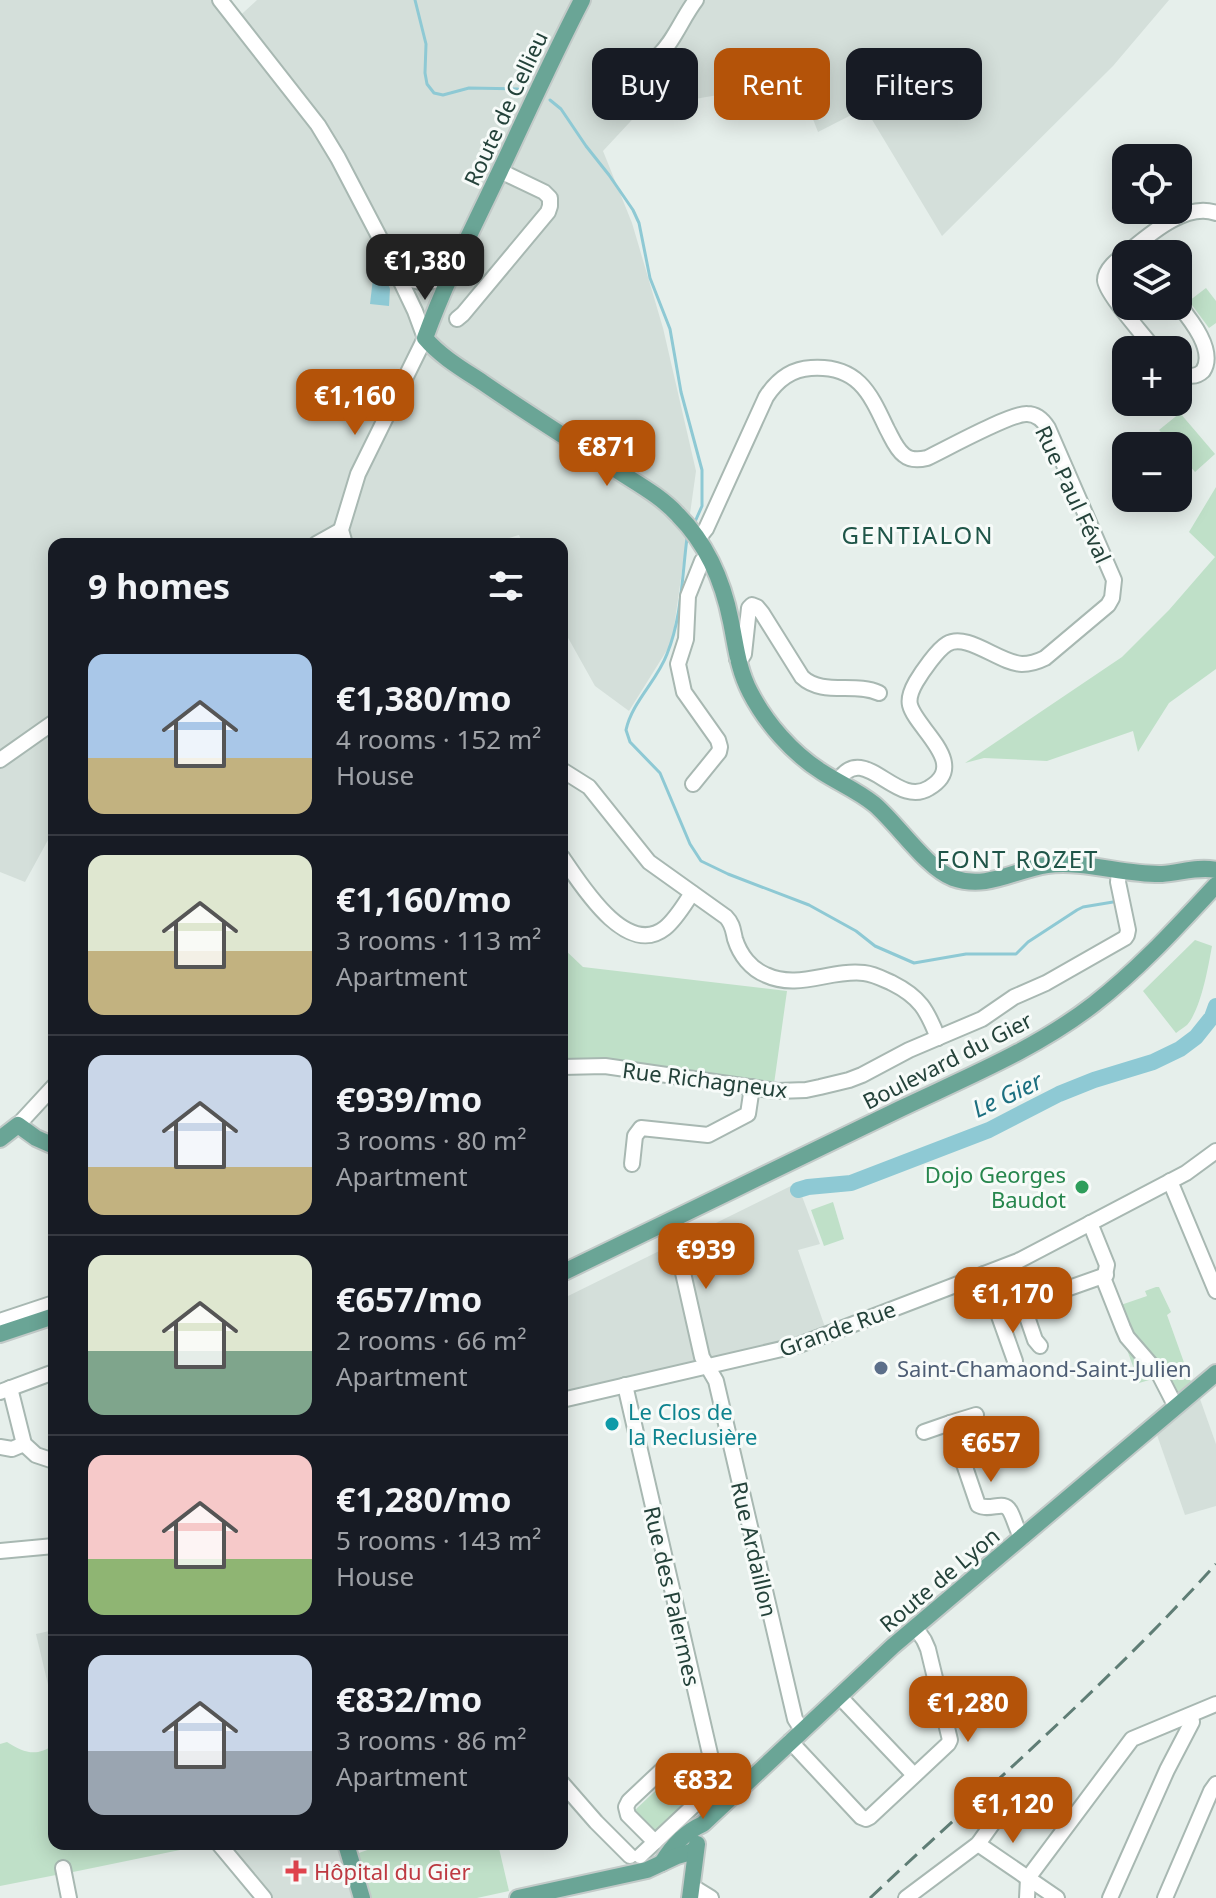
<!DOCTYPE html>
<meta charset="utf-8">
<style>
:root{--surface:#171b24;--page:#242831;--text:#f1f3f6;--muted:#9ea1a6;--line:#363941;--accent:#b45309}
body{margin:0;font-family:"Noto Sans",sans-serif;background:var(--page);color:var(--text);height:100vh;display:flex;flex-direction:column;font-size:30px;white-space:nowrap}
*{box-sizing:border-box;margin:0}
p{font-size:26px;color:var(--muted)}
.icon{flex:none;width:44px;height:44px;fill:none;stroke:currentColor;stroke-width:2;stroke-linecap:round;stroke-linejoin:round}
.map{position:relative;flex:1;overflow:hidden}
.panel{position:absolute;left:48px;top:538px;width:520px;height:1312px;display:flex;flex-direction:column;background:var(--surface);border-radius:16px;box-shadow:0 4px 20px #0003}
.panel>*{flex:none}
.hud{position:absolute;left:592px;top:48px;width:504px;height:72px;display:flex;gap:16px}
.controls{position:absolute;left:1112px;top:144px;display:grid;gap:16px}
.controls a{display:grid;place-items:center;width:80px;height:80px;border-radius:16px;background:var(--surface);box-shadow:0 4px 20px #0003;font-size:40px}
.price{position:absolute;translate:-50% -68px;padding:0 18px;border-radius:16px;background:var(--accent);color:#fff;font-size:26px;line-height:52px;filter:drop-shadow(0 2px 4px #0008)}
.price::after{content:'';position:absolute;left:50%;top:48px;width:24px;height:18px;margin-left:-12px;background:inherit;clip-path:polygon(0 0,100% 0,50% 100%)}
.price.selected{background:#222;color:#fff}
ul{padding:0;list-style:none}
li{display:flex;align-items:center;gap:24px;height:200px;padding:0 40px}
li+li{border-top:2px solid var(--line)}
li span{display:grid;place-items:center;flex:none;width:224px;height:160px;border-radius:16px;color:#555}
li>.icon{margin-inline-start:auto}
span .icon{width:96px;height:96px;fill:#fffc;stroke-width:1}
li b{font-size:34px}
h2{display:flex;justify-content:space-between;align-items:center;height:96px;padding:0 40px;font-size:34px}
.pill{padding:0 28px;border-radius:16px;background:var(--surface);box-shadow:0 4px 20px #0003;font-size:28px;line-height:72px}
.pill.selected{background:var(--accent);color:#fff}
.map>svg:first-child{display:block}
.built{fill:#d4dfda}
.green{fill:#bfe0c8}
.water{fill:#8ec9d4}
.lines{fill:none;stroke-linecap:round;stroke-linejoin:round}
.stream{stroke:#8ec9d4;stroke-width:3}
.river{stroke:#8ec9d4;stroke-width:16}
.minor-casing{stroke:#a8b8b2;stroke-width:18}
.major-casing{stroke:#c2cac8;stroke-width:20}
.minor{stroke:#fff;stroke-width:14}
.major{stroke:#6aa596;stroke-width:16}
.rail{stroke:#5f7d75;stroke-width:3;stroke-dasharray:16 8;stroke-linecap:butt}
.leisure-dot{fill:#2e9e5b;stroke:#f7fbf9;stroke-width:3}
.service-dot{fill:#5c6f8a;stroke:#f7fbf9;stroke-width:3}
.culture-dot{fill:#0f9aa8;stroke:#f7fbf9;stroke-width:3}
.health-dot{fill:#e0444e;stroke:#f7fbf9;stroke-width:3}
.labels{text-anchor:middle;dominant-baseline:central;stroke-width:6;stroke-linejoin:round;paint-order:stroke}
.street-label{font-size:22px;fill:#24423a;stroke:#f7fbf9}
.leisure-label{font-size:22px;fill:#27864d;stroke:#f7fbf9;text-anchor:end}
.service-label{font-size:22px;fill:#4e5e75;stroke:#f7fbf9;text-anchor:start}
.culture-label{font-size:22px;fill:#0d838f;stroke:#f7fbf9;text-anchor:start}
.health-label{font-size:22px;fill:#be3a42;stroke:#f7fbf9;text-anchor:start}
.neighbourhood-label{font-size:24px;letter-spacing:2px;fill:#1f5548;stroke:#f7fbf9}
.water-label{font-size:24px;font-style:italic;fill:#1c6f80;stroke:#f7fbf9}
</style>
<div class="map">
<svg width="1216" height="1898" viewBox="0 0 1216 1898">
<rect width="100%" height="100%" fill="#e6efeb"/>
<g class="built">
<polygon points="0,0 215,0 233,22 257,0 1169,0 1113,66 942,236 865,108 818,132 798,81 643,108 603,151 632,223 663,328 696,471 672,642 629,711 595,686 562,627 562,544 523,544 519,535 488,544 54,544 54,829 25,882 0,872"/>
<polygon points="797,1183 820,1244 798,1250 826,1330 797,1342 562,1392 562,1299"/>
<polygon points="1200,1399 1216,1444 1216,1506 1185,1515 1157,1435"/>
<polygon points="54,1630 54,1710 36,1634"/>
<polygon points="225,1844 336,1844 352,1898 271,1898"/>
</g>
<g class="green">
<polygon points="1206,288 1216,301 1216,323 1209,328 1189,301"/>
<polygon points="1180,413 1215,454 1195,472 1178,452 1178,446 1173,446 1159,430"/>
<polygon points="1216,487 1216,669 1169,703 1138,752 1133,731 1047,761 984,758 965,763 1122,657 1169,610 1215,557 1189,532"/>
<path d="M1195,940L1212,946C1208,968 1201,1009 1187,1025C1186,1026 1177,1032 1176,1033L1143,991Z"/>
<polygon points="562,947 583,967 787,991 774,1084 562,1063"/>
<polygon points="833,1202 844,1239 824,1246 811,1210"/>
<polygon points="1156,1287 1159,1287 1171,1312 1167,1315 1191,1382 1166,1403 1156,1378 1139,1383 1112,1308 1147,1296 1145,1291"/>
<path d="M7,1742C24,1753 36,1757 54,1745V1844H209L73,1872L68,1869L58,1872L56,1875L0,1886V1744Z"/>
<polygon points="671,1776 691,1798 654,1833 633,1812"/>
<polygon points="376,1844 498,1844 509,1891 477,1898 371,1898 356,1854 373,1848"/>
</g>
<polygon class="water" points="374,270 384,271 390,289 389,306 370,304"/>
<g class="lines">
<g class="stream">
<polyline points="415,0 426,44 425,73 427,84 434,93 443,95 469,88 517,89 528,92"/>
<polyline points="550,100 561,109 586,146 609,175 633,210 639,223 650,278 670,329 681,392 702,470 702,506 694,524"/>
<path d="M687,538C682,576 682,617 667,654C657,681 632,702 626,730L630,742L660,773L690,844L701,861L728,874L809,905L856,931L875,946L914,963L966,954H1016L1028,942L1077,910L1083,907L1113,902"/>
</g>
<polyline class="river" points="798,1190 808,1187 851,1183 989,1130 1059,1094 1094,1080 1153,1062 1180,1049 1196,1037 1212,1017 1216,1006"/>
<defs>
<g id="minor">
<polyline points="220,0 318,125 338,158 383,244 415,311 425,338 358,474 341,530 345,544"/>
<path d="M657,57C674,42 682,18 696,0"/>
<path d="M398,276C418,284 431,284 450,276"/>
<path d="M1178,304C1191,320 1216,351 1203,371C1196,378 1187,376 1178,374"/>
<polyline points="457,319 463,314 548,212 550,206 550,198 544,192 500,171"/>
<path d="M1155,350C1146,338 1104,291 1105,280C1105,268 1120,258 1128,252C1150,234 1186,202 1216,213"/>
<path d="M698,539L706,529L766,397C777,380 791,369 811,368C858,365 870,393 887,429C892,438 896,449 904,455C911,461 919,460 927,458C946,449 1011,413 1027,414C1037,414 1043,420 1048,428L1114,580L1112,598L1108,605L1045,658C1037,662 1031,664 1022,664C999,663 967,632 947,644C937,650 922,672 916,682C912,689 908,697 910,705C916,729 970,764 929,788C896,809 864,740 838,781"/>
<polyline points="316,544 341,530"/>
<path d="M737,659L742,657L744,654L749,608L752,605L757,607L762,613L802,677C822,696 855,682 879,693"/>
<polyline points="0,760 54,722"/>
<path d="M562,770L589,787L649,862L726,917C733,924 733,931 735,939C740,955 751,969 766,975C798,990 831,969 864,973C874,974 883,979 892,983C920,997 927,1010 938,1038"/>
<polyline points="693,784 719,752 720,747 718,740 684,692 678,664 686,639 688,596 702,561 708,555"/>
<path d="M562,857C580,883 626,959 665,928C676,919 684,905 692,893"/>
<polyline points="562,1067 605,1066 777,1091 806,1090 820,1087 849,1080 862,1075 909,1050 982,1019 1014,997 1046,983 1125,938 1127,935 1128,930 1118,882 1119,871"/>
<polyline points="18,1125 54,1086"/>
<polyline points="632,1164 635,1136 641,1128 708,1135 748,1114 752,1087"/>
<polyline points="1170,1181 1216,1291"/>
<polyline points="663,1223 679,1255 702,1357 716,1381 795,1719 802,1730"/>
<polyline points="1090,1223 1107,1265 1104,1280 1123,1328 1127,1337 1159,1374 1176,1407"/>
<polyline points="984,1274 1015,1361 1014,1370"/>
<polyline points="1055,1293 1106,1275"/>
<polyline points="0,1321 54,1303"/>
<polyline points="1040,1346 1035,1340 1023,1305 1041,1299"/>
<polyline points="625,1385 722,1806"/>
<polyline points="10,1388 24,1444 36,1455 54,1461"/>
<polyline points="0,1392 54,1372"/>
<polyline points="562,1400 799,1345 1018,1261 1186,1173 1216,1151"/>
<path d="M976,1415L950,1423L978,1505C991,1512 1003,1499 1010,1511C1015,1520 1016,1529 1022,1538"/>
<polyline points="924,1432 950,1423"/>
<polyline points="0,1447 12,1449 24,1444"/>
<polyline points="0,1551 54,1546"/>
<polyline points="839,1696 914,1775"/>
<polyline points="790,1741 861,1817 866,1819 870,1817 948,1744 950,1740 928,1649 924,1640 915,1627"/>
<polyline points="562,1783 596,1822 630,1856"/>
<polyline points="655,1842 628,1815 626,1807 629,1801 662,1770 666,1768 674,1771 701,1799"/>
<polyline points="219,1844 264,1898"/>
<polyline points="978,1844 1057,1898"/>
<polyline points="640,1856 707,1793"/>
<polyline points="63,1868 69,1898"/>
<polyline points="691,1888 698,1890 711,1898"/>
<polyline points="906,1898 978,1844 1013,1795"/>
<polyline points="1027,1898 1028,1878 1132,1739 1216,1704"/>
<polyline points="1110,1898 1167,1770 1192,1722 1191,1715"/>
<polyline points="1165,1898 1211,1791 1216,1784"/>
</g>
<g id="major">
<path d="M582,0C553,56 527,114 500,171C474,226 446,280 425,338C440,356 462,369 482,382C524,411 567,438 609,465C632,481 659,494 678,515C707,544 723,581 731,622C736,646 738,669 750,692C766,723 792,753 822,772C839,783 858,791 874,804C897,823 926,868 953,878C987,890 1014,870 1047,865C1083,860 1125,875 1162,874C1180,873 1198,866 1216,870"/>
<polyline points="0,1139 18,1125 36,1138 54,1146"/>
<path d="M562,1273C675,1217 789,1164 902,1108C967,1077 1036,1049 1094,1004C1139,969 1177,927 1216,885"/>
<polyline points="0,1334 54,1316"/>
<polyline points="346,1844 362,1898"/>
<path d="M662,1863C672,1846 685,1832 703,1824L893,1646L1216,1373"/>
<polyline points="518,1898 647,1870 677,1856 691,1852 696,1848"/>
<polyline points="690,1898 697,1844"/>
</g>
</defs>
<use href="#minor" class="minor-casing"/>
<use href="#major" class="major-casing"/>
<use href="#minor" class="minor"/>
<use href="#major" class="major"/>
<path class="rail" d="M870,1898C987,1788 1109,1683 1216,1564"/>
</g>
<circle class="leisure-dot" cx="1082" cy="1187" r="8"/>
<circle class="service-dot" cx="881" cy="1368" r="8"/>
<circle class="culture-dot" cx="612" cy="1424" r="8"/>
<path class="health-dot" d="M292 1859h8v8h8v8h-8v8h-8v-8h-8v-8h8z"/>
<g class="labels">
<g class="street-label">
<text transform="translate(505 108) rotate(-65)">Route de Cellieu</text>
<text transform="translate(1074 494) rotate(65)">Rue Paul Féval</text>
<text transform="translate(947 1060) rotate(-27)">Boulevard du Gier</text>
<text transform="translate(705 1079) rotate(7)">Rue Richagneux</text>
<text transform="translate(837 1328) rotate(-20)">Grande Rue</text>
<text transform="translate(755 1549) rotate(77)">Rue Ardaillon</text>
<text transform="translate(939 1579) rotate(-40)">Route de Lyon</text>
<text transform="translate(673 1596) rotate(77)">Rue des Palermes</text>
</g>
<g class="leisure-label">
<text x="1066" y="1174">Dojo Georges<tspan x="1066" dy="25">Baudot</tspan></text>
</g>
<g class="service-label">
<text x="897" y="1368">Saint-Chamaond-Saint-Julien</text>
</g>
<g class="culture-label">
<text x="628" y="1411">Le Clos de<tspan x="628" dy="25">la Reclusière</tspan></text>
</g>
<g class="health-label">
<text x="314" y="1871">Hôpital du Gier</text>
</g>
<g class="neighbourhood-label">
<text x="918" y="534">GENTIALON</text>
<text x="1018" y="858">FONT ROZET</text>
</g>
<g class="water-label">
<text transform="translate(1007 1094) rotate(-25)">Le Gier</text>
</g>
</g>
</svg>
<div class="controls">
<a><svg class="icon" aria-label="locate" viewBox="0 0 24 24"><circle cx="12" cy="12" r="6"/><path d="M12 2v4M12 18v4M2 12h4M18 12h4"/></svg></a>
<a><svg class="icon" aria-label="layers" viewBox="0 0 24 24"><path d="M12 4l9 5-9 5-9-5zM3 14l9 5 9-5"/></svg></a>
<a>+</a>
<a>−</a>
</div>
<b class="price selected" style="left:425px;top:302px">€1,380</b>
<b class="price" style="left:355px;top:437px">€1,160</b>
<b class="price" style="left:607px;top:488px">€871</b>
<b class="price" style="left:706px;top:1291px">€939</b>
<b class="price" style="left:1013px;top:1335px">€1,170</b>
<b class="price" style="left:991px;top:1484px">€657</b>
<b class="price" style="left:968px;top:1744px">€1,280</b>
<b class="price" style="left:703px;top:1821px">€832</b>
<b class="price" style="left:1013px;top:1845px">€1,120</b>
<div class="hud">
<a class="pill">Buy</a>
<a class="pill selected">Rent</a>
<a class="pill">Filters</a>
</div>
<section class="panel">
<h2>9 homes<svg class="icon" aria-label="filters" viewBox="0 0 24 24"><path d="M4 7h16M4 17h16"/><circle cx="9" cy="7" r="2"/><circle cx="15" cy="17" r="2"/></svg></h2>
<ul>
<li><span style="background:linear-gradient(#a9c7e8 65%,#c2b280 0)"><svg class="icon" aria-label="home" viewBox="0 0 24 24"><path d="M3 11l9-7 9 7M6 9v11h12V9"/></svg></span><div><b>€1,380/mo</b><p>4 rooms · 152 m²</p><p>House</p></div></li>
<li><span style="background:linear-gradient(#dfe7d0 60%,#c2b280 0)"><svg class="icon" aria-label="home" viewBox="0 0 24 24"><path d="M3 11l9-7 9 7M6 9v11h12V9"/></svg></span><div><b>€1,160/mo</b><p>3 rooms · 113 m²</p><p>Apartment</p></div></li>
<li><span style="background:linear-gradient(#c9d6e8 70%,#c2b280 0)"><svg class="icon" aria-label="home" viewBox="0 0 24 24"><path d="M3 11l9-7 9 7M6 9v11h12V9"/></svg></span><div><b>€939/mo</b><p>3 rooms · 80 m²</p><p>Apartment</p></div></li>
<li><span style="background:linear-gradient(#dfe7d0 60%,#7fa58c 0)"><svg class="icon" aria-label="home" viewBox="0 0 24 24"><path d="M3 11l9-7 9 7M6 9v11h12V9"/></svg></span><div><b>€657/mo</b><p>2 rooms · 66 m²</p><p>Apartment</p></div></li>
<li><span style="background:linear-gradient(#f6c9c9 65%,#8fb573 0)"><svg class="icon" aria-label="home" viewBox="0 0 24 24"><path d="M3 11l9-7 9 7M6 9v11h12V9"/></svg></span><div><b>€1,280/mo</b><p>5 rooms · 143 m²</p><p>House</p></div></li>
<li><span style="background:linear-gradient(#c9d6e8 60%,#9aa5b1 0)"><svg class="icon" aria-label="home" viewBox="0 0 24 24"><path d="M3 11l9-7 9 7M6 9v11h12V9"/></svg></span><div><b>€832/mo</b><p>3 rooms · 86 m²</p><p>Apartment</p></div></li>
</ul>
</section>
</div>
